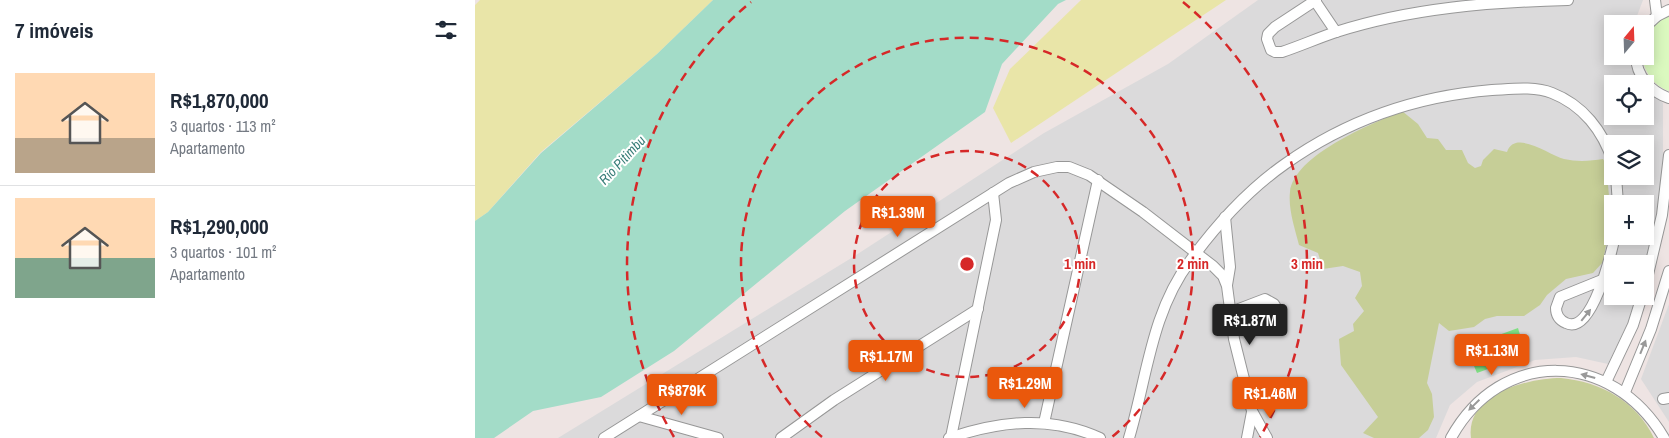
<!DOCTYPE html>
<html lang="pt">
<meta charset="utf-8">
<style>
:root{--surface:#fff;--page:#f2f2f3;--text:#1f2937;--muted:#747a83;--line:#e0e1e3;--accent:#ea580c}
body{margin:0;font-family:"Archivo Narrow",sans-serif;background:var(--page);color:var(--text);height:100vh;display:flex;flex-direction:column;font-size:19px;white-space:nowrap}
*{box-sizing:border-box;margin:0}
p{font-size:16px;color:var(--muted)}
.icon{flex:none;width:28px;height:28px;fill:none;stroke:currentColor;stroke-width:2;stroke-linecap:round;stroke-linejoin:round}
.map{position:relative;flex:1;overflow:hidden}
.details{display:flex;flex-direction:column;background:var(--surface);width:475px}
.details>*{flex:none}
.needle{width:32px;rotate:19deg}
.controls{position:absolute;left:1129px;top:15px;display:grid;gap:10px}
.controls a{display:grid;place-items:center;width:50px;height:50px;border-radius:0px;background:var(--surface);box-shadow:0 2px 12px #0003;font-size:25px}
.price{position:absolute;translate:-50% -42px;padding:0 11px;border-radius:5px;background:var(--accent);color:#fff;font-size:16px;line-height:32px;filter:drop-shadow(0 1px 2px #0008)}
.price::after{content:'';position:absolute;left:50%;top:30px;width:15px;height:11px;margin-left:-8px;background:inherit;clip-path:polygon(0 0,100% 0,50% 100%)}
.price.active{background:#222;color:#fff}
ul{padding:0;list-style:none}
li{display:flex;align-items:center;gap:15px;height:125px;padding:0 15px}
li+li{border-top:1px solid var(--line)}
li span{display:grid;place-items:center;flex:none;width:140px;height:100px;border-radius:0px;color:#555}
li>.icon{margin-inline-start:auto}
span .icon{width:60px;height:60px;fill:#fffc;stroke-width:1}
li b{font-size:21px}
h2{display:flex;justify-content:space-between;align-items:center;height:60px;padding:0 15px;font-size:21px}
main{display:flex;flex:1;min-height:0}
.map>svg:first-child{display:block}
.residential{fill:#dbdadb;fill-rule:evenodd}
.grass{fill:#e9e5a8}
.forest{fill:#c6ce97}
.park{fill:#dbf9bf}
.pitch{fill:#80de84}
.water{fill:#a3dcc8}
.lines{fill:none;stroke-linecap:round;stroke-linejoin:round}
.minor-casing{stroke:#979797;stroke-width:12}
.minor{stroke:#fff;stroke-width:10}
.oneway{fill:#999}
.ring{fill:none;stroke:#d62828;stroke-width:2.5;stroke-dasharray:9 6}
.labels{text-anchor:middle;dominant-baseline:central;stroke-width:4;stroke-linejoin:round;paint-order:stroke}
.water-label{font-size:14px;font-style:italic;fill:#397e79;stroke:#fff}
.centre{fill:#d62828;stroke:#fff;stroke-width:2.5}
.ring-label{font-size:15px;text-anchor:middle;font-weight:bold;fill:#d62828;stroke:#fff;stroke-width:4;stroke-linejoin:round;paint-order:stroke}
</style>
<main>
<section class="details">
<h2>7 imóveis<svg class="icon" aria-label="filters" viewBox="0 0 24 24"><path d="M4 7h16M4 17h16"/><circle cx="9" cy="7" r="2"/><circle cx="15" cy="17" r="2"/></svg></h2>
<ul>
<li><span style="background:linear-gradient(#ffd9b3 65%,#b9a48a 0)"><svg class="icon" aria-label="home" viewBox="0 0 24 24"><path d="M3 11l9-7 9 7M6 9v11h12V9"/></svg></span><div><b>R$1,870,000</b><p>3 quartos · 113 m²</p><p>Apartamento</p></div></li>
<li><span style="background:linear-gradient(#ffd9b3 60%,#7fa58c 0)"><svg class="icon" aria-label="home" viewBox="0 0 24 24"><path d="M3 11l9-7 9 7M6 9v11h12V9"/></svg></span><div><b>R$1,290,000</b><p>3 quartos · 101 m²</p><p>Apartamento</p></div></li>
</ul>
</section>
<div class="map">
<svg width="1194" height="438" viewBox="0 0 1194 438">
<rect width="100%" height="100%" fill="#eee4e3"/>
<g class="residential">
<path d="M783,0H1168L1159,24H1138V56H1154V62L1165,84H1138V116H1170V88L1188,103V165L1176,252L1170,271V264H1138V296H1163L1157,314L1133,364L1101,357L1060,360L1002,382L975,405L961,438H83L378,257L569,133L693,64ZM1138,144H1170V176H1138ZM1138,204H1170V236H1138Z"/>
<polygon points="1194,304 1194,422 1166,379"/>
</g>
<g class="grass">
<polygon points="5,0 238,0 182,54 66,152 13,212 0,221 0,5"/>
<polygon points="606,0 751,0 536,143 518,108 535,69"/>
</g>
<g class="forest">
<path d="M927,111L943,124L952,138L963,139L971,150H987L993,163L1000,168L1006,166L1008,160L1019,149L1032,152C1040,129 1074,155 1089,159C1102,162 1116,161 1128,159L1131,164L1136,217L1128,262L1118,273L1091,279L1072,295L1065,305L1049,316H1022L1010,319L999,327L974,331L964,323L952,383L957,394L959,417L953,430L944,438H899L888,433L903,417L866,365L864,339L879,331L878,324L889,311L880,298L887,286L885,272L868,266L848,269L843,253L824,245C820,229 813,209 815,192C819,155 896,124 927,111Z"/>
<path d="M1086,378C1126,382 1161,401 1179,438H996C990,394 1053,378 1086,378Z"/>
</g>
<path class="park" d="M1194,15V91C1179,86 1169,72 1167,56H1170C1170,51 1169,44 1170,39C1172,30 1186,17 1194,15Z"/>
<polygon class="pitch" points="1043,328 1051,355 1002,373 991,347"/>
<polygon class="water" points="238,0 591,0 583,4 527,64 510,112 370,211 199,351 126,397 58,411 19,438 0,438 0,221 13,212 66,153 182,54"/>
<g class="lines">
<defs>
<g id="minor">
<path d="M841,0L800,27L793,34L792,39L796,50L800,52H807C825,46 843,38 861,32C936,8 1015,2 1093,0"/>
<polyline points="1180,0 1182,16"/>
<polyline points="840,1 861,32"/>
<polyline points="1170,27 1182,16 1194,10"/>
<path d="M1161,56C1161,76 1176,92 1194,98"/>
<polyline points="1141,176 1143,204"/>
<polyline points="750,217 755,267 752,285"/>
<path d="M1127,280L1085,297L1081,308C1081,315 1084,320 1091,323C1117,336 1136,254 1140,236"/>
<polyline points="1170,287 1187,215 1194,155"/>
<polyline points="756,312 790,299 799,304 805,314 802,325 797,330 758,326"/>
<polyline points="1131,382 1158,325 1167,296"/>
<polyline points="1150,392 1176,329 1194,271"/>
<polyline points="1188,399 1194,398"/>
<polyline points="164,416 243,438"/>
<polyline points="569,423 623,180"/>
<polyline points="476,437 521,220 518,193"/>
<polyline points="129,438 534,183 559,172 582,167 594,167 614,175 668,212 738,266 748,276 752,286 759,339 777,411 792,438"/>
<polyline points="306,438 359,400 503,309"/>
<path d="M474,438C525,421 575,415 625,438"/>
<path d="M654,438C672,378 676,313 715,261C742,224 773,190 810,164C872,120 942,96 1017,90C1037,89 1059,86 1077,93C1108,105 1128,131 1138,162"/>
<polyline points="772,438 777,412"/>
<path d="M976,438C1026,347 1137,350 1189,438"/>
</g>
</defs>
<use href="#minor" class="minor-casing"/>
<use href="#minor" class="minor"/>
</g>
<defs><path id="oneway-solid" d="M-6-.8H1V-3.2L6.5 0L1 3.2V.8H-6Z" transform="scale(1.25)"/></defs>
<g class="oneway">
<use href="#oneway-solid" transform="translate(1111 315) rotate(-51)"/>
<use href="#oneway-solid" transform="translate(1168 347) rotate(-68)"/>
<use href="#oneway-solid" transform="translate(1113 376) rotate(-165)"/>
<use href="#oneway-solid" transform="translate(999 405) rotate(136)"/>
</g>
<g class="ring">
<circle cx="492" cy="264" r="113"/>
<path d="M347 437A226 226 0 1 1 637 437"/>
<path d="M199 437A340 340 0 0 1 276 2M708 2A340 340 0 0 1 785 437"/>
</g>
<g class="labels">
<g class="water-label">
<text transform="translate(147 160) rotate(-47)">Rio Pitimbu</text>
</g>
</g>
<circle cx="492" cy="264" r="8" class="centre"/>
<g class="ring-label">
<text x="605" y="269">1 min</text>
<text x="718" y="269">2 min</text>
<text x="832" y="269">3 min</text>
</g>
</svg>
<div class="controls">
<a><svg class="needle" viewBox="-14 -14 28 28"><path d="M0-13l5 13h-10z" fill="#e53935"/><path d="M0 13l5-13h-10z" fill="#747a83"/></svg></a>
<a><svg class="icon" aria-label="locate" viewBox="0 0 24 24"><circle cx="12" cy="12" r="6"/><path d="M12 2v4M12 18v4M2 12h4M18 12h4"/></svg></a>
<a><svg class="icon" aria-label="layers" viewBox="0 0 24 24"><path d="M12 4l9 5-9 5-9-5zM3 14l9 5 9-5"/></svg></a>
<a>+</a>
<a>−</a>
</div>
<b class="price" style="left:423px;top:238px">R$1.39M</b>
<b class="price active" style="left:775px;top:346px">R$1.87M</b>
<b class="price" style="left:1017px;top:376px">R$1.13M</b>
<b class="price" style="left:411px;top:382px">R$1.17M</b>
<b class="price" style="left:550px;top:409px">R$1.29M</b>
<b class="price" style="left:207px;top:416px">R$879K</b>
<b class="price" style="left:795px;top:419px">R$1.46M</b>
</div>
</main>
